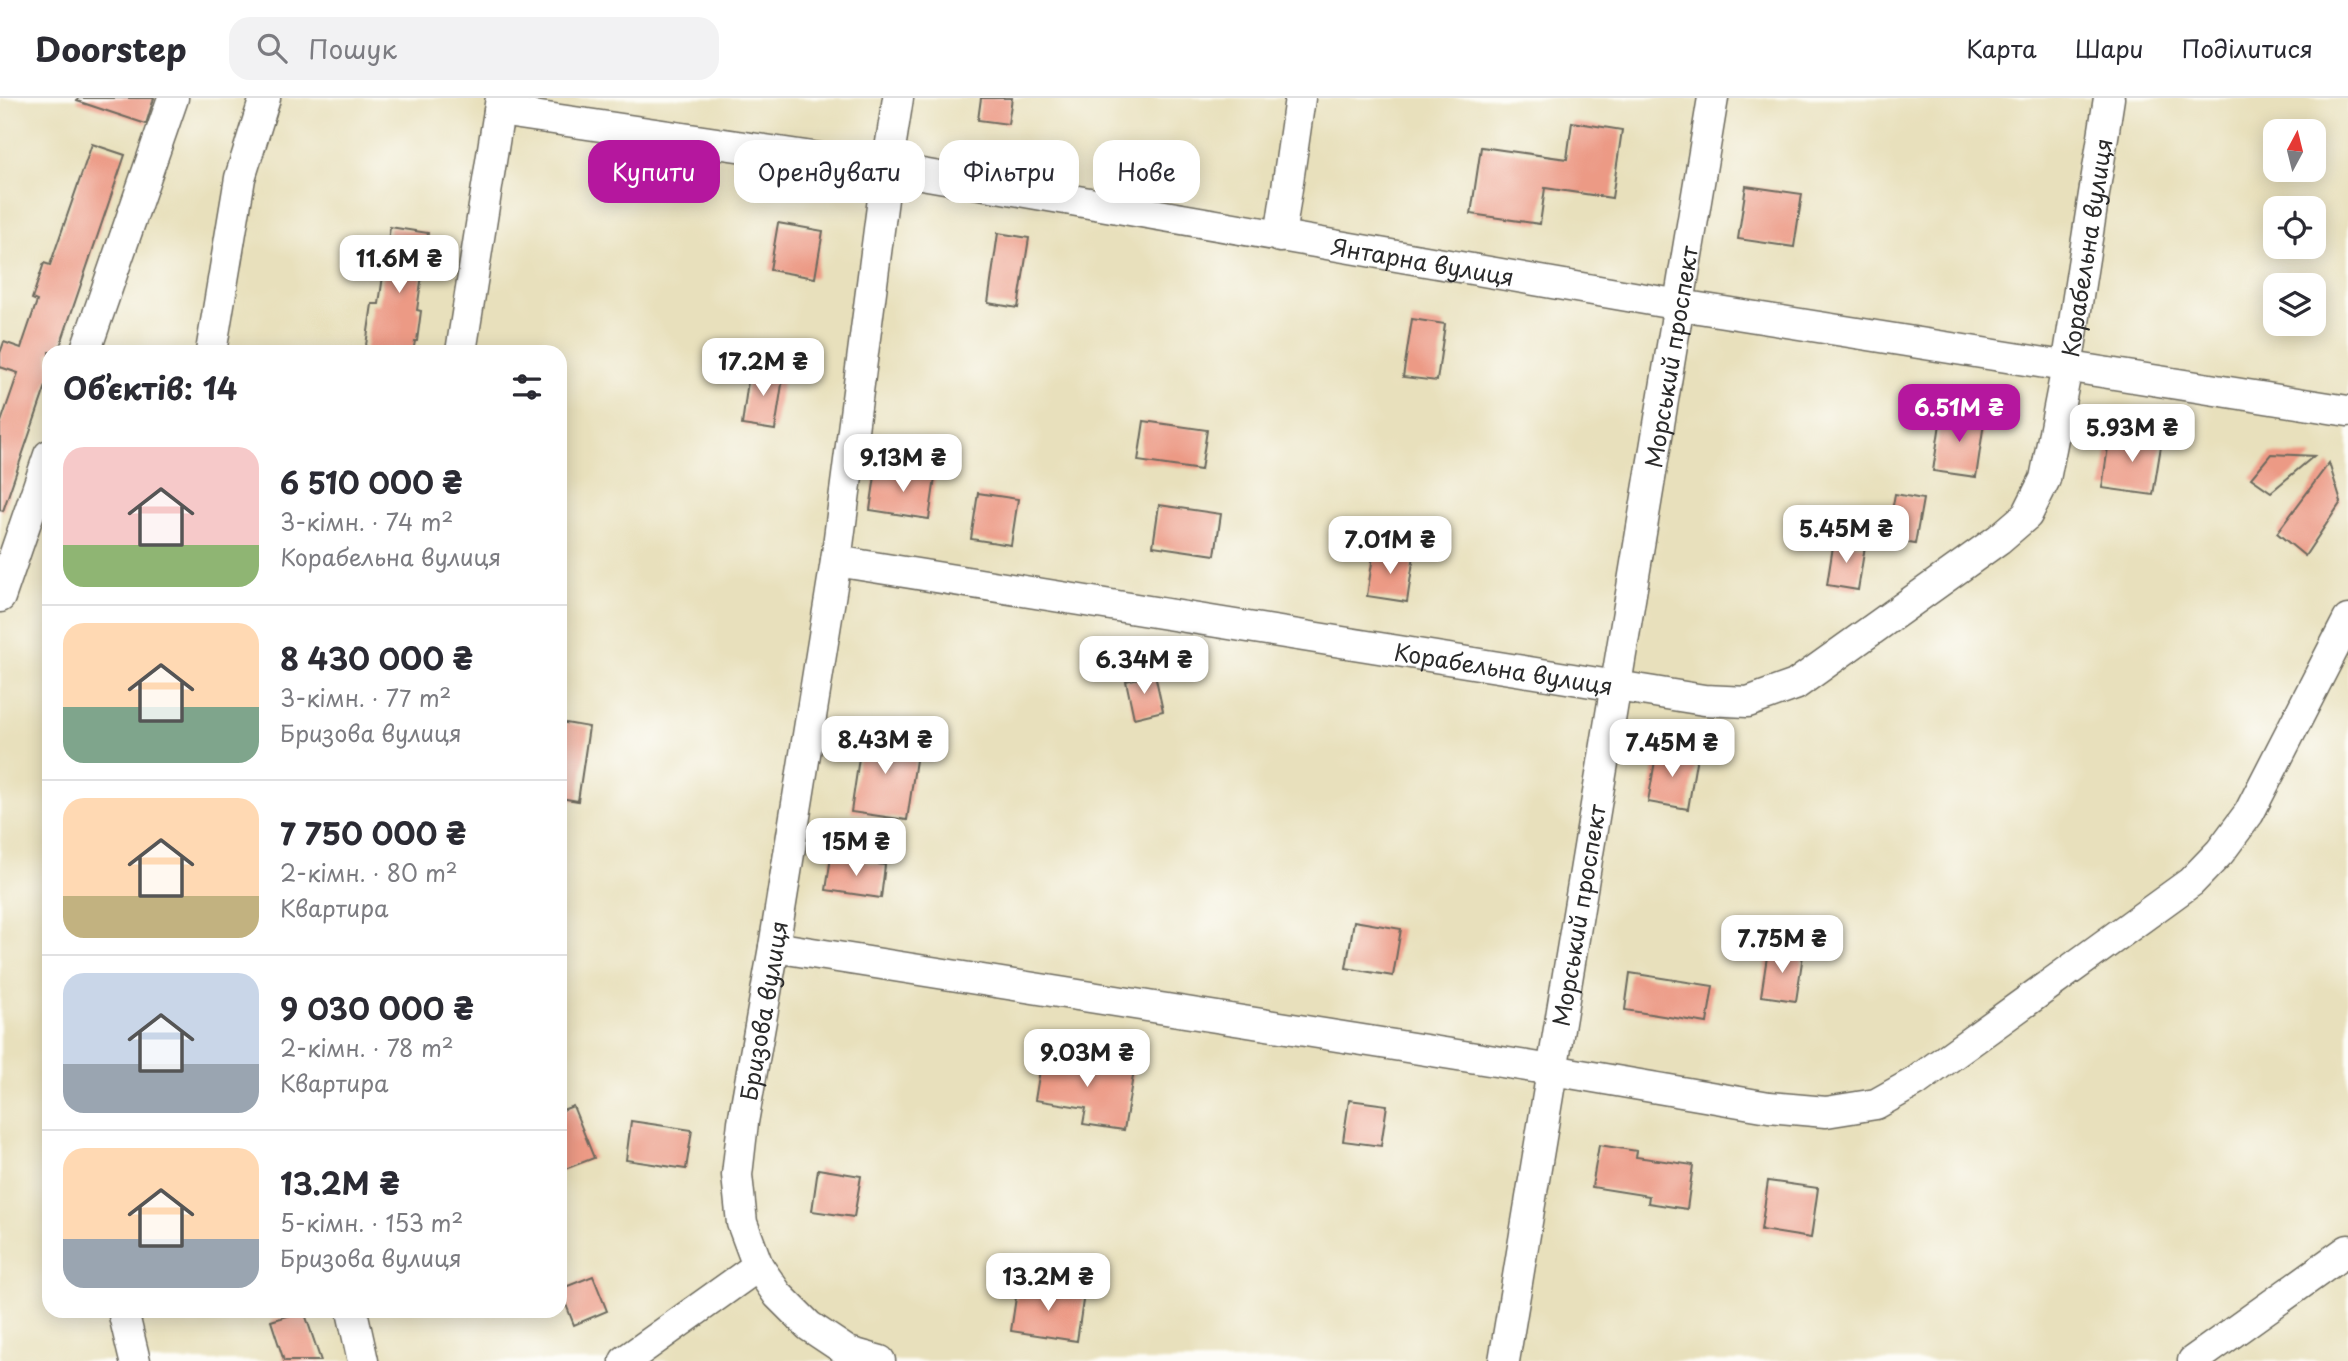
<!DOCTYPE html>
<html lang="uk">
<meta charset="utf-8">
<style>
:root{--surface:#fff;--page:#f2f2f3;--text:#2b2b33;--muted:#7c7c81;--line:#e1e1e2;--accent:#b5179e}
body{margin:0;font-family:"Playpen Sans",sans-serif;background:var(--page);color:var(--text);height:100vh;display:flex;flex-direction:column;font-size:26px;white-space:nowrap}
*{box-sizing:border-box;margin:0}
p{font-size:23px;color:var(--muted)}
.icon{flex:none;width:38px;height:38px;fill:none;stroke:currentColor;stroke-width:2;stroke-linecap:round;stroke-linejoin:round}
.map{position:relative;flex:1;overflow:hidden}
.side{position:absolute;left:42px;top:247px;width:525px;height:973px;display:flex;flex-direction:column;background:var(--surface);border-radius:21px;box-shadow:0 4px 18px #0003}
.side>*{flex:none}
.banner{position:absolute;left:588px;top:42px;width:665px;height:63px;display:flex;gap:14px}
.needle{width:46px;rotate:7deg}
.fabs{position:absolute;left:2263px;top:21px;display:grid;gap:14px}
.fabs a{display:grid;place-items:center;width:63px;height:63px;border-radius:14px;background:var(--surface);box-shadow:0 4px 18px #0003;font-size:35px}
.price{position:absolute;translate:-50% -60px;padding:0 16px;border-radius:14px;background:#fff;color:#222;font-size:23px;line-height:46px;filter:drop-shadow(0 2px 4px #0008)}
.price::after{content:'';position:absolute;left:50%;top:42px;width:21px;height:16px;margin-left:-10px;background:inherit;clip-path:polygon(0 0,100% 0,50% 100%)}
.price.on{background:var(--accent);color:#fff}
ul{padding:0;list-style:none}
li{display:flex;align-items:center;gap:21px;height:175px;padding:0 21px}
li+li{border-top:2px solid var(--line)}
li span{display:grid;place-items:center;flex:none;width:196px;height:140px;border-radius:21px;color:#555}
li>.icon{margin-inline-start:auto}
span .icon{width:84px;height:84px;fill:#fffc;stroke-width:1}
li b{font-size:30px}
h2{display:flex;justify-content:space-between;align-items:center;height:84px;padding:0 21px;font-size:30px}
.chip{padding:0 24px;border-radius:21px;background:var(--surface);box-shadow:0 4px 18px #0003;font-size:24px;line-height:63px}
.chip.on{background:var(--accent);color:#fff}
header{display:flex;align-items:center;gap:42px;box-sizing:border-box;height:98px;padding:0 35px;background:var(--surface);border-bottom:2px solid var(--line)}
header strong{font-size:33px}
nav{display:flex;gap:38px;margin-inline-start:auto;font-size:24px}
.search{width:490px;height:63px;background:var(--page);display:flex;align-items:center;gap:18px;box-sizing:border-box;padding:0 24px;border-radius:21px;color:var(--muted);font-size:26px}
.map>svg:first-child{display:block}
.building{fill:#ec9a85}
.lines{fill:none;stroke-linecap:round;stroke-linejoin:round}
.minor-casing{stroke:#6d6a5e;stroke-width:33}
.minor{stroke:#fff;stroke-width:30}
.labels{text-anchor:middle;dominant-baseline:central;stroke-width:5;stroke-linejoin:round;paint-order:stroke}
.street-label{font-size:23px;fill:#2b2b2b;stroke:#fdfcf7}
</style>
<header>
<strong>Doorstep</strong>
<div class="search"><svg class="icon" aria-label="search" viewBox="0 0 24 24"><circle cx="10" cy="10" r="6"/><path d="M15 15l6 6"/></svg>Пошук</div>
<nav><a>Карта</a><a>Шари</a><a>Поділитися</a></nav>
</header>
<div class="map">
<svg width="2348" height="1263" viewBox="0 0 2348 1263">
<rect width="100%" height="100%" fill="#fdfcf7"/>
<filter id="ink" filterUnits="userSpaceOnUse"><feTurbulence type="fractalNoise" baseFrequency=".0143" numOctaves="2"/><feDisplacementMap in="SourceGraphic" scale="14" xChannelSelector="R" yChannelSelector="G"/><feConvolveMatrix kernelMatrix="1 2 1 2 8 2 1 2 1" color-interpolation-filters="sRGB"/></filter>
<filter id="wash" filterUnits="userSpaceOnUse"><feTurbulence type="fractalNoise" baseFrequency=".00686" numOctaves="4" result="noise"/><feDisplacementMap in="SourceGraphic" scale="28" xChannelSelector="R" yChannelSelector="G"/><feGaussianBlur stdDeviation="1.57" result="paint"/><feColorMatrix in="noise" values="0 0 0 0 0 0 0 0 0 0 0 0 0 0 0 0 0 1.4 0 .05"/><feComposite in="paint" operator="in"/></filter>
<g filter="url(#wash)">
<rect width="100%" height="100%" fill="#e8e0bc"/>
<g id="blocks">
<g class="building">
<polygon points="78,0 154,0 146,26 77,3"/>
<polygon points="981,0 1012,0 1008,26 978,22"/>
<polygon points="1572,24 1622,32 1612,100 1545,90 1540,126 1471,116 1481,49 1567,61"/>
<polygon points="92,46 125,57 58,254 49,254 49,279 3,413 0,412 0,327 18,275 0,269 0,255 4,244 21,250 37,203 32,201 44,165 50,167"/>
<polygon points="1746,88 1802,96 1794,149 1738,141"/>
<polygon points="778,125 823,133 815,180 770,172"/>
<polygon points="390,129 428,135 417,212 421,213 417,243 415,243 413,254 365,254 372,206 379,206"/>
<polygon points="998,135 1029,140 1018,210 988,205"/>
<polygon points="1412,221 1445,226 1437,283 1403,279"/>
<polygon points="750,268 784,273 775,332 742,327"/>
<polygon points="1942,312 1985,318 1976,379 1933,373"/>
<polygon points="1144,323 1207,332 1201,372 1138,363"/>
<polygon points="2110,335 2162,342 2153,397 2102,390"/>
<polygon points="2271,356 2314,358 2271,394 2251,380"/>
<polygon points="2329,365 2341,404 2305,458 2277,435"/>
<polygon points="876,371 935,380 929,421 870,412"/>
<polygon points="978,395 1018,401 1011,447 971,441"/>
<polygon points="1895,396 1923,401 1915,446 1887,441"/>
<polygon points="1159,407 1221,416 1215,457 1153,448"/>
<polygon points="1834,442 1865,448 1858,492 1827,487"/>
<polygon points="1374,451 1414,457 1407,504 1367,498"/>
<polygon points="1155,576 1163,613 1134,620 1126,583"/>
<polygon points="560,624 589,629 578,703 560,700"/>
<polygon points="863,633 919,642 907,722 851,714"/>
<polygon points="1657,651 1697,658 1688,711 1648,704"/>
<polygon points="831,759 885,767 881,800 826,792"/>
<polygon points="1354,823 1401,831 1393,878 1346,870"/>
<polygon points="1768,852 1803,857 1796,903 1761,898"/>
<polygon points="1630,875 1713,888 1707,925 1625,912"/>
<polygon points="1043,954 1077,960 1076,963 1134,972 1124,1032 1083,1026 1086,1010 1035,1002"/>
<polygon points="1349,1002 1387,1007 1381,1048 1343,1043"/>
<polygon points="573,1008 594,1060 560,1073 560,1013"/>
<polygon points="631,1023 692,1032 686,1071 626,1062"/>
<polygon points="1599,1047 1637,1053 1636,1059 1693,1067 1687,1111 1648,1105 1649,1098 1592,1089"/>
<polygon points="818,1071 861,1078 854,1119 812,1113"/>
<polygon points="1768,1083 1818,1090 1811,1140 1761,1132"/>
<polygon points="593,1178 607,1213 574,1227 560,1191"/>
<polygon points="1018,1186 1084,1196 1077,1243 1011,1233"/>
<polygon points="304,1213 321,1263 284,1263 271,1223"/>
</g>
</g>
</g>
<g filter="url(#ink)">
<use href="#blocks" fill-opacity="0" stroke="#6d6a5e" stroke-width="2"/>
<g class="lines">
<defs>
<g id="minor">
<path id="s1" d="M499,13L887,70L1680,207L2348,313"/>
<polyline points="1280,139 1300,0"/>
<polyline points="85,254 173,0"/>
<polyline points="211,254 240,80 265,0"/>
<polyline points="461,254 501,0"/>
<path id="s2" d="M836,463L1704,602L1748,604L1795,587L1999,441L2027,417L2045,381L2067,269L2109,0"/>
<polyline points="0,499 49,357"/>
<polyline points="774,849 1552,972 1769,1009 1826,1014 1876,1006 1915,984 2191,784 2220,754 2249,715 2348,522"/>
<polyline points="123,1213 135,1263"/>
<polyline points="352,1213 363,1263"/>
<polyline points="625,1263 758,1168"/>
<path id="s3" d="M880,1263L848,1254L809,1228L778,1197L758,1168L742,1125L737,1077L743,1024L774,849L836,463L887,70L898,0"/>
<path id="s4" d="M1504,1263L1713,0"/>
<polyline points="2193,1263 2348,1152"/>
</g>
</defs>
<use href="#minor" class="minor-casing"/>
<use href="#minor" class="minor"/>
</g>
</g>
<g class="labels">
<g class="street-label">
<text stroke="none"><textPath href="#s2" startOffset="1536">Корабельна вулиця</textPath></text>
<text stroke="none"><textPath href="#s1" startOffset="936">Янтарна вулиця</textPath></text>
<text stroke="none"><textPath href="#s4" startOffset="1018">Морський проспект</textPath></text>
<text stroke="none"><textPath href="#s2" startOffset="676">Корабельна вулиця</textPath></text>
<text stroke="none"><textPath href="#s4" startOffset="452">Морський проспект</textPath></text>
<text stroke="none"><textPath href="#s3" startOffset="420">Бризова вулиця</textPath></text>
</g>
</g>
</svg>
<div class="fabs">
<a><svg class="needle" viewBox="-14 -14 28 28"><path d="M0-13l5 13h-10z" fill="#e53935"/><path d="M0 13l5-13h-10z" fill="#7c7c81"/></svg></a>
<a><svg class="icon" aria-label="locate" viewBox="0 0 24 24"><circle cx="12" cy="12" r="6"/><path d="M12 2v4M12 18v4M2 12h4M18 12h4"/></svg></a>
<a><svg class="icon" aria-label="layers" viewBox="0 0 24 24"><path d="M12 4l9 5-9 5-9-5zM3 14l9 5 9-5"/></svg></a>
</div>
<b class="price" style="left:399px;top:197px">11.6M ₴</b>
<b class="price" style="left:763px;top:300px">17.2M ₴</b>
<b class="price on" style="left:1959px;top:346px">6.51M ₴</b>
<b class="price" style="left:2132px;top:366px">5.93M ₴</b>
<b class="price" style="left:903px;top:396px">9.13M ₴</b>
<b class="price" style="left:1846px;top:467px">5.45M ₴</b>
<b class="price" style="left:1390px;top:478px">7.01M ₴</b>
<b class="price" style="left:1144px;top:598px">6.34M ₴</b>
<b class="price" style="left:885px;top:678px">8.43M ₴</b>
<b class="price" style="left:1672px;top:681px">7.45M ₴</b>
<b class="price" style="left:856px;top:780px">15M ₴</b>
<b class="price" style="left:1782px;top:877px">7.75M ₴</b>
<b class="price" style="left:1087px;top:991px">9.03M ₴</b>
<b class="price" style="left:1048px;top:1215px">13.2M ₴</b>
<div class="banner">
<a class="chip on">Купити</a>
<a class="chip">Орендувати</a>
<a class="chip">Фільтри</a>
<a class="chip">Нове</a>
</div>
<section class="side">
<h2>Об’єктів: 14<svg class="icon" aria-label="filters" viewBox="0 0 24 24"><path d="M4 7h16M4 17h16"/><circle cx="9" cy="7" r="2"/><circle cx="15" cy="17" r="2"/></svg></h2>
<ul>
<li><span style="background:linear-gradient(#f6c9c9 70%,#8fb573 0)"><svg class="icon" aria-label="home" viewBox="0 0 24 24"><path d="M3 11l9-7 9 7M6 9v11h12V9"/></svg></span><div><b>6 510 000 ₴</b><p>3-кімн. · 74 m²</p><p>Корабельна вулиця</p></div></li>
<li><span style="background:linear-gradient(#ffd9b3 60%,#7fa58c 0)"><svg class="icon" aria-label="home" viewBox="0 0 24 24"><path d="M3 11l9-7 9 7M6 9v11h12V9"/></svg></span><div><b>8 430 000 ₴</b><p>3-кімн. · 77 m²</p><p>Бризова вулиця</p></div></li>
<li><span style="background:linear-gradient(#ffd9b3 70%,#c2b280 0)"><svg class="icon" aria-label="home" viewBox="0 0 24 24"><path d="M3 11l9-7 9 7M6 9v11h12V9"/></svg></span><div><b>7 750 000 ₴</b><p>2-кімн. · 80 m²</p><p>Квартира</p></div></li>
<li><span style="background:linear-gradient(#c9d6e8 65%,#9aa5b1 0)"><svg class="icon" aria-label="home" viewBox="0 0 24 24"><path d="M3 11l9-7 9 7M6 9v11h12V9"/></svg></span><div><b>9 030 000 ₴</b><p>2-кімн. · 78 m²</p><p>Квартира</p></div></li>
<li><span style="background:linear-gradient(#ffd9b3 65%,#9aa5b1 0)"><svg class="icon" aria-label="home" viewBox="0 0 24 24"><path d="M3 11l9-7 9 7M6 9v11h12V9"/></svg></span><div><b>13.2M ₴</b><p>5-кімн. · 153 m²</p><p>Бризова вулиця</p></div></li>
</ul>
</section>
</div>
